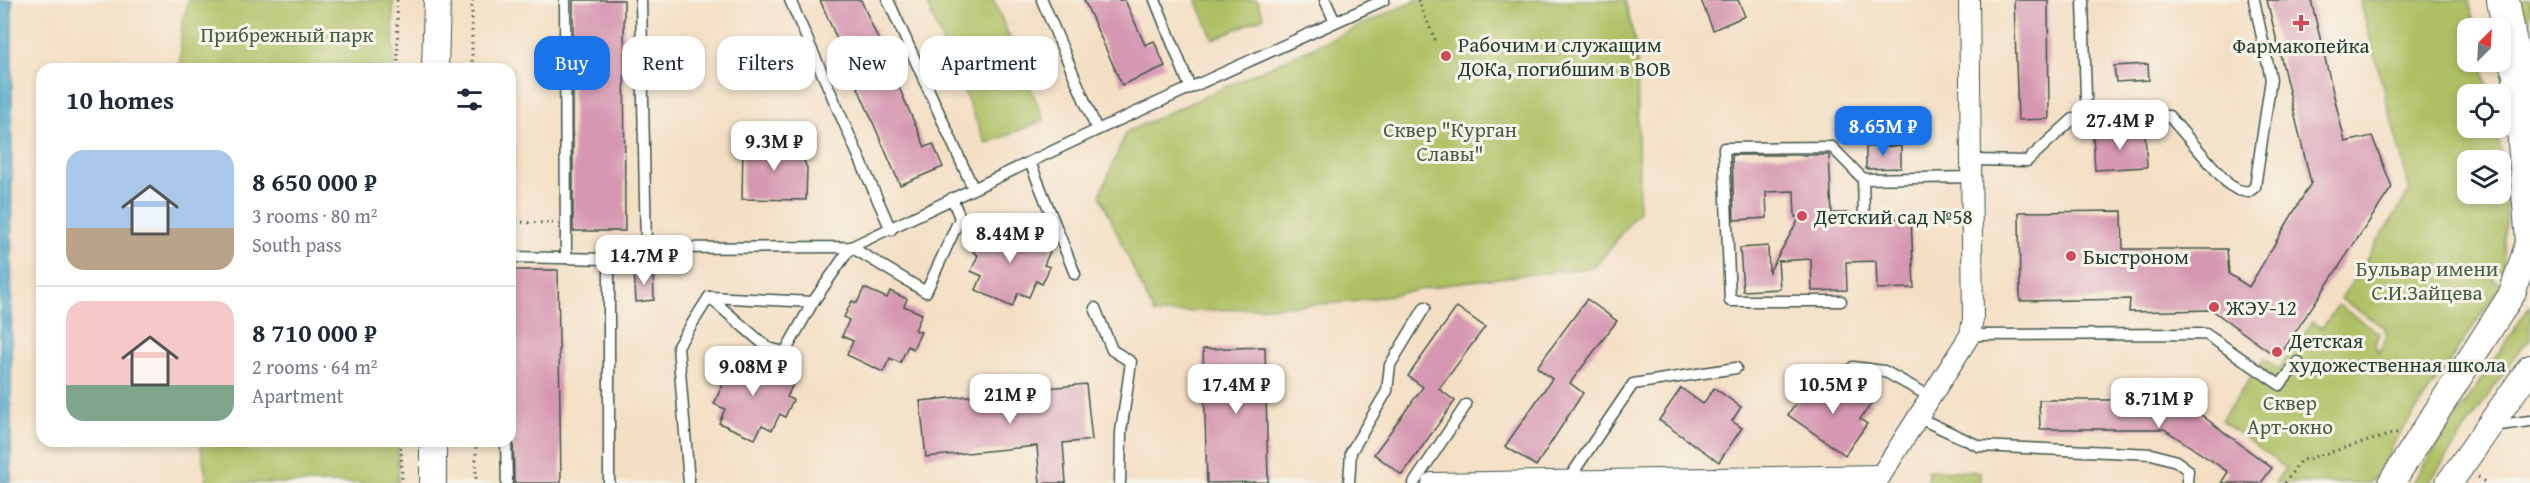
<!DOCTYPE html>
<meta charset="utf-8">
<style>
:root{--surface:#fff;--page:#f2f2f3;--text:#1f2937;--muted:#747a83;--line:#e0e1e3;--accent:#1a73e8}
body{margin:0;font-family:"Gentium Book Plus",serif;background:var(--page);color:var(--text);height:100vh;display:flex;flex-direction:column;font-size:22px;white-space:nowrap}
*{box-sizing:border-box;margin:0}
p{font-size:20px;color:var(--muted)}
.icon{flex:none;width:33px;height:33px;fill:none;stroke:currentColor;stroke-width:2;stroke-linecap:round;stroke-linejoin:round}
.map{position:relative;flex:1;overflow:hidden}
.drawer{position:absolute;left:36px;top:63px;width:480px;height:384px;display:flex;flex-direction:column;background:var(--surface);border-radius:18px;box-shadow:0 3px 9px #0003}
.drawer>*{flex:none}
.top-card{position:absolute;left:534px;top:36px;width:570px;height:54px;display:flex;gap:12px}
.needle{width:39px;rotate:24deg}
.controls{position:absolute;left:2457px;top:18px;display:grid;gap:12px}
.controls a{display:grid;place-items:center;width:54px;height:54px;border-radius:12px;background:var(--surface);box-shadow:0 3px 9px #0003;font-size:30px}
.price{position:absolute;translate:-50% -51px;padding:0 14px;border-radius:12px;background:#fff;color:#222;font-size:20px;line-height:39px;filter:drop-shadow(0 2px 3px #0008)}
.price::after{content:'';position:absolute;left:50%;top:36px;width:18px;height:14px;margin-left:-9px;background:inherit;clip-path:polygon(0 0,100% 0,50% 100%)}
.price.selected{background:var(--accent);color:#fff}
ul{padding:0;list-style:none}
li{display:flex;align-items:center;gap:18px;height:150px;padding:0 30px}
li+li{border-top:2px solid var(--line)}
li span{display:grid;place-items:center;flex:none;width:168px;height:120px;border-radius:18px;color:#555}
li>.icon{margin-inline-start:auto}
span .icon{width:72px;height:72px;fill:#fffc;stroke-width:1}
li b{font-size:26px}
h2{display:flex;justify-content:space-between;align-items:center;height:72px;padding:0 30px;font-size:26px}
.chip{padding:0 21px;border-radius:18px;background:var(--surface);box-shadow:0 3px 9px #0003;font-size:21px;line-height:54px}
.chip.selected{background:var(--accent);color:#fff}
.map>svg:first-child{display:block}
.green{fill:#aec063;stroke:#667e4c;stroke-width:1.5;fill-rule:evenodd}
.water{fill:#52abcf;stroke:#387482;stroke-width:1.5}
.building{fill:#d697b1}
.lines{fill:none;stroke-linecap:round;stroke-linejoin:round}
.service-casing{stroke:#3f554a;stroke-width:13}
.minor-casing{stroke:#3f554a;stroke-width:22}
.tertiary-casing{stroke:#3f554a;stroke-width:28}
.primary-casing{stroke:#3f554a;stroke-width:34}
.path{stroke:#3f554a;stroke-width:3;stroke-dasharray:1.5 4.5;stroke-linecap:butt}
.service{stroke:#fff;stroke-width:10}
.minor{stroke:#fff;stroke-width:20}
.tertiary{stroke:#fff;stroke-width:26}
.primary{stroke:#fff;stroke-width:32}
.poi-dot{fill:#d1495b;stroke:#f7f3e8;stroke-width:2}
.labels{text-anchor:middle;dominant-baseline:central;stroke-width:6;stroke-linejoin:round;paint-order:stroke}
.park-label{font-size:21px;fill:#435e40;stroke:#f7f3e8}
.poi-label{font-size:21px;fill:#1f3d34;stroke:#f7f3e8;text-anchor:start}
</style>
<div class="map">
<svg width="2530" height="483" viewBox="0 0 2530 483">
<rect width="100%" height="100%" fill="#f7f3e8"/>
<filter id="ink" filterUnits="userSpaceOnUse"><feTurbulence type="fractalNoise" baseFrequency=".0167" numOctaves="2"/><feDisplacementMap in="SourceGraphic" scale="12" xChannelSelector="R" yChannelSelector="G"/><feConvolveMatrix kernelMatrix="1 2 1 2 8 2 1 2 1" color-interpolation-filters="sRGB"/></filter>
<filter id="wash" filterUnits="userSpaceOnUse"><feTurbulence type="fractalNoise" baseFrequency=".008" numOctaves="4" result="noise"/><feDisplacementMap in="SourceGraphic" scale="24" xChannelSelector="R" yChannelSelector="G"/><feGaussianBlur stdDeviation="1.35" result="paint"/><feColorMatrix in="noise" values="0 0 0 0 0 0 0 0 0 0 0 0 0 0 0 0 0 1.4 0 .05"/><feComposite in="paint" operator="in"/></filter>
<g filter="url(#wash)">
<rect width="100%" height="100%" fill="#f4dfc4"/>
<g class="green">
<polygon points="189,0 393,0 394,69 180,69 182,22"/>
<polygon points="925,0 994,0 1044,120 986,144"/>
<polygon points="1196,0 1257,0 1264,17 1213,39"/>
<polygon points="1417,0 1625,0 1637,51 1639,211 1595,267 1463,282 1352,302 1154,314 1100,195 1126,132"/>
<path d="M2360,0H2469L2475,28H2468V62H2482L2489,94H2468V128H2496L2508,182L2503,271L2496,268L2493,280L2502,284L2389,450L2392,451L2370,483H2275L2285,468L2221,420L2264,359L2279,369L2312,322L2322,328L2338,305L2379,333L2375,343L2378,353L2387,336L2385,328L2341,299L2410,191ZM2468,160H2500V194H2468Z"/>
<polygon points="2516,0 2530,0 2530,57"/>
<polygon points="2530,306 2530,341 2522,346 2429,483 2412,483"/>
<polygon points="200,441 398,441 398,483 207,483"/>
<polygon points="1928,470 1980,472 1980,483 1928,483"/>
</g>
<polygon class="water" points="0,0 12,0 11,483 0,483"/>
<g id="blocks">
<g class="building">
<polygon points="573,0 624,0 625,231 573,231"/>
<polygon points="820,0 861,0 925,147 933,144 943,167 900,185"/>
<polygon points="1084,0 1125,0 1145,45 1154,41 1165,66 1122,85"/>
<polygon points="1701,0 1738,0 1745,16 1713,30"/>
<polygon points="2014,0 2048,0 2049,119 2018,120"/>
<polygon points="2267,0 2311,0 2345,142 2372,136 2392,187 2278,358 2212,310 2129,312 2130,299 2020,301 2019,212 2122,211 2123,249 2227,249 2229,274 2249,287 2311,183"/>
<polygon points="2148,64 2149,80 2116,82 2114,66"/>
<polygon points="2145,133 2147,167 2095,170 2093,136"/>
<polygon points="743,143 796,143 807,168 806,200 742,199"/>
<polygon points="1901,146 1901,168 1866,169 1866,147"/>
<polygon points="1732,155 1829,155 1832,213 1847,213 1848,221 1864,222 1869,220 1911,218 1914,288 1877,289 1876,261 1846,262 1847,290 1812,291 1811,259 1778,261 1780,289 1743,291 1740,248 1768,246 1769,272 1800,217 1795,217 1794,191 1766,192 1767,218 1734,220"/>
<polygon points="993,222 1016,233 1019,226 1036,234 1033,241 1051,249 1044,265 1050,267 1042,284 1036,281 1029,297 1018,293 1012,307 976,290 982,276 971,271 978,255 973,252 981,236 986,238"/>
<polygon points="510,270 558,270 561,483 514,483"/>
<polygon points="653,270 654,300 636,302 634,271"/>
<polygon points="864,288 887,298 890,291 907,299 904,306 922,314 915,330 921,332 913,349 908,346 900,363 890,358 883,372 847,355 853,341 842,336 849,320 844,317 852,301 857,303"/>
<polygon points="1587,299 1617,321 1570,383 1583,393 1536,466 1505,446 1552,379 1537,367"/>
<polygon points="1457,307 1485,327 1439,389 1455,401 1402,475 1374,454 1423,387 1408,376"/>
<polygon points="1265,347 1268,482 1207,483 1203,349"/>
<polygon points="736,355 759,366 762,359 779,367 776,373 794,382 787,397 793,400 785,417 780,414 772,430 762,425 755,439 719,423 725,409 714,404"/>
<polygon points="1843,382 1872,403 1860,419 1867,424 1845,455 1788,415 1810,384 1832,399"/>
<polygon points="1086,384 1092,440 1063,443 1066,483 1040,483 1037,446 926,457 920,401"/>
<polygon points="1681,388 1703,404 1714,388 1741,407 1732,421 1742,428 1719,462 1659,420"/>
<polygon points="2039,400 2181,400 2272,468 2261,483 2221,483 2228,472 2164,429 2040,429"/>
</g>
</g>
</g>
<g filter="url(#ink)">
<use href="#blocks" fill-opacity="0" stroke="#3f554a" stroke-width="1.5"/>
<g class="lines">
<defs>
<g id="service">
<polyline points="565,0 566,258"/>
<polyline points="641,0 646,248"/>
<polyline points="790,0 891,230"/>
<polyline points="888,0 973,188"/>
<polyline points="1042,0 1097,130"/>
<polyline points="1155,0 1190,87"/>
<polyline points="1325,0 1335,22"/>
<polyline points="2083,0 2086,98"/>
<polyline points="1972,160 2027,161 2073,119 2169,116 2228,184 2238,190 2248,192 2255,187 2271,79 2254,0"/>
<polyline points="1030,162 1075,274"/>
<polyline points="1863,179 1864,215"/>
<polyline points="510,257 609,259 646,248 851,247 1097,130 1384,0"/>
<polyline points="709,297 768,348 785,352 813,302"/>
<polyline points="1841,301 1730,301 1724,148 1832,147 1863,179 1972,177"/>
<polyline points="1095,308 1112,350 1131,362 1121,432 1120,483"/>
<polyline points="1970,335 2206,334 2280,385 2298,362"/>
<polyline points="1853,367 1884,371 1931,397"/>
<polyline points="1919,418 1979,446 2152,454 2176,461 2188,470 2187,483"/>
<polyline points="2492,426 2530,421"/>
<polyline points="506,441 507,483"/>
<polyline points="1568,480 1633,384 1736,368"/>
<polyline points="609,483 609,259"/>
<polyline points="689,483 678,346 709,297 813,302 851,247 926,292 960,218 952,198"/>
<polyline points="1349,483 1351,452 1387,391 1390,365 1425,307"/>
<polyline points="1414,483 1466,405"/>
</g>
<g id="minor">
<polyline points="1432,483 1881,475"/>
<polyline points="1876,483 1965,343 1970,335 1973,319 1969,0"/>
</g>
<g id="tertiary">
<polyline points="435,69 437,0"/>
<polyline points="433,441 433,483"/>
<polyline points="2391,483 2512,294 2529,242 2516,81"/>
<polyline points="2449,483 2530,368"/>
</g>
<polyline id="primary" points="2503,0 2514,60 2530,105"/>
</defs>
<use href="#service" class="service-casing"/>
<use href="#minor" class="minor-casing"/>
<use href="#tertiary" class="tertiary-casing"/>
<use href="#primary" class="primary-casing"/>
<g class="path">
<polyline points="397,0 398,69"/>
<polyline points="472,0 472,69"/>
<polyline points="1418,0 1436,42"/>
<polyline points="510,222 553,223"/>
<polyline points="401,441 402,483"/>
<polyline points="476,441 476,483"/>
<polyline points="2478,477 2486,483"/>
<polyline points="2285,483 2300,461 2399,432"/>
</g>
<use href="#service" class="service"/>
<use href="#minor" class="minor"/>
<use href="#tertiary" class="tertiary"/>
<use href="#primary" class="primary"/>
</g>
</g>
<g class="poi-dot">
<path d="M2298 14h6v6h6v6h-6v6h-6v-6h-6v-6h6z"/>
<circle cx="1446" cy="56" r="6"/>
<circle cx="1802" cy="216" r="6"/>
<circle cx="2071" cy="256" r="6"/>
<circle cx="2214" cy="307" r="6"/>
<circle cx="2277" cy="352" r="6"/>
</g>
<g class="labels">
<g class="park-label">
<text x="287" y="34">Прибрежный парк</text>
<text x="1450" y="129">Сквер "Курган<tspan x="1450" dy="24">Славы"</tspan></text>
<text x="2427" y="268">Бульвар имени<tspan x="2427" dy="24">С.И.Зайцева</tspan></text>
<text x="2290" y="402">Сквер<tspan x="2290" dy="24">Арт-окно</tspan></text>
</g>
<g class="poi-label">
<text x="1458" y="44">Рабочим и служащим<tspan x="1458" dy="24">ДОКа, погибшим в ВОВ</tspan></text>
<text x="2301" y="45" text-anchor="middle">Фармакопейка</text>
<text x="1814" y="216">Детский сад №58</text>
<text x="2083" y="256">Быстроном</text>
<text x="2226" y="307">ЖЭУ-12</text>
<text x="2289" y="340">Детская<tspan x="2289" dy="24">художественная школа</tspan></text>
</g>
</g>
</svg>
<div class="controls">
<a><svg class="needle" viewBox="-14 -14 28 28"><path d="M0-13l5 13h-10z" fill="#e53935"/><path d="M0 13l5-13h-10z" fill="#747a83"/></svg></a>
<a><svg class="icon" aria-label="locate" viewBox="0 0 24 24"><circle cx="12" cy="12" r="6"/><path d="M12 2v4M12 18v4M2 12h4M18 12h4"/></svg></a>
<a><svg class="icon" aria-label="layers" viewBox="0 0 24 24"><path d="M12 4l9 5-9 5-9-5zM3 14l9 5 9-5"/></svg></a>
</div>
<b class="price" style="left:2120px;top:151px">27.4M ₽</b>
<b class="price selected" style="left:1883px;top:157px">8.65M ₽</b>
<b class="price" style="left:774px;top:172px">9.3M ₽</b>
<b class="price" style="left:1010px;top:264px">8.44M ₽</b>
<b class="price" style="left:644px;top:286px">14.7M ₽</b>
<b class="price" style="left:753px;top:397px">9.08M ₽</b>
<b class="price" style="left:1236px;top:415px">17.4M ₽</b>
<b class="price" style="left:1833px;top:415px">10.5M ₽</b>
<b class="price" style="left:1010px;top:425px">21M ₽</b>
<b class="price" style="left:2159px;top:429px">8.71M ₽</b>
<div class="top-card">
<a class="chip selected">Buy</a>
<a class="chip">Rent</a>
<a class="chip">Filters</a>
<a class="chip">New</a>
<a class="chip">Apartment</a>
</div>
<section class="drawer">
<h2>10 homes<svg class="icon" aria-label="filters" viewBox="0 0 24 24"><path d="M4 7h16M4 17h16"/><circle cx="9" cy="7" r="2"/><circle cx="15" cy="17" r="2"/></svg></h2>
<ul>
<li><span style="background:linear-gradient(#a9c7e8 65%,#b9a48a 0)"><svg class="icon" aria-label="home" viewBox="0 0 24 24"><path d="M3 11l9-7 9 7M6 9v11h12V9"/></svg></span><div><b>8 650 000 ₽</b><p>3 rooms · 80 m²</p><p>South pass</p></div></li>
<li><span style="background:linear-gradient(#f6c9c9 70%,#7fa58c 0)"><svg class="icon" aria-label="home" viewBox="0 0 24 24"><path d="M3 11l9-7 9 7M6 9v11h12V9"/></svg></span><div><b>8 710 000 ₽</b><p>2 rooms · 64 m²</p><p>Apartment</p></div></li>
</ul>
</section>
</div>
